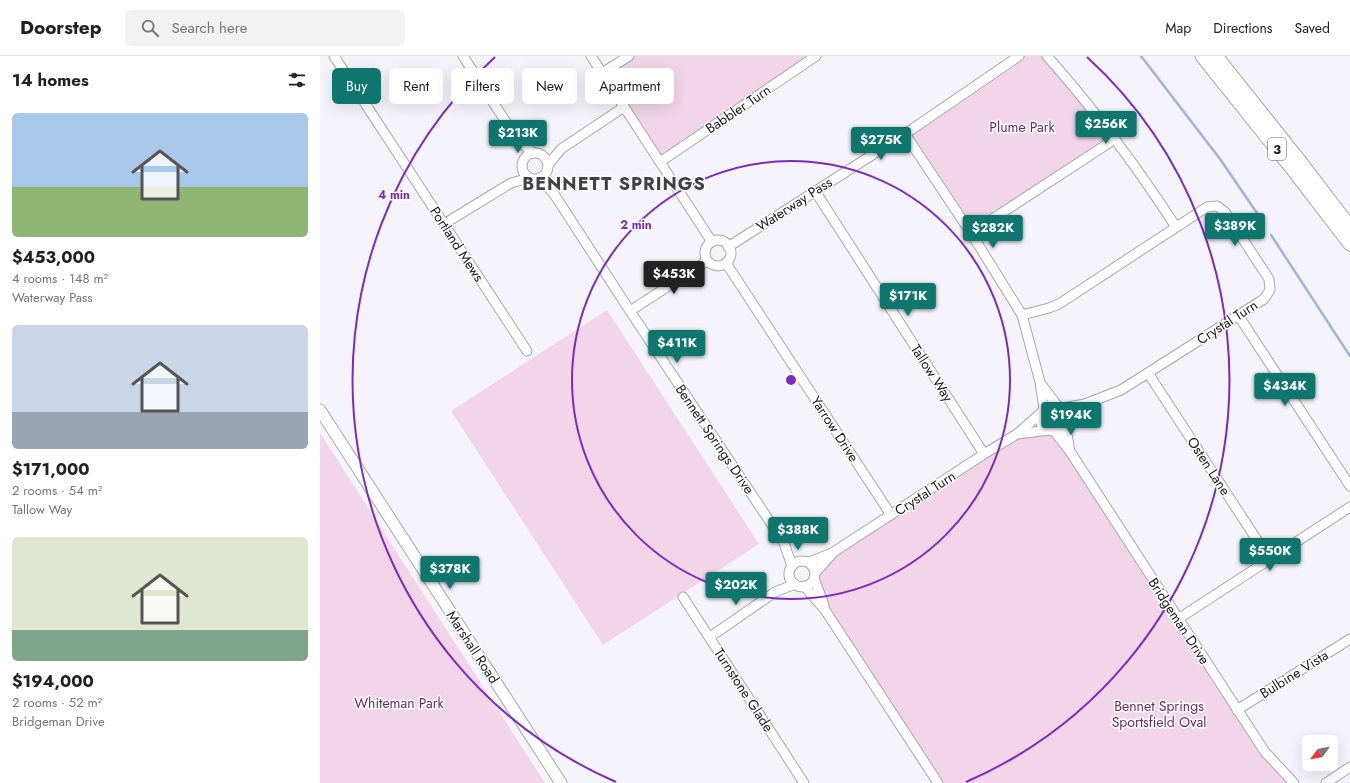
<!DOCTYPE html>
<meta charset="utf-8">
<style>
:root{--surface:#fff;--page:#f2f2f2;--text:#202124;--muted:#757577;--line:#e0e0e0;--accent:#0f766e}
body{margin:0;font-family:Jost,sans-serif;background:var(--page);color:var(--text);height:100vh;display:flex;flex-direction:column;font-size:15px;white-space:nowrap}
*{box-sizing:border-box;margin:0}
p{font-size:13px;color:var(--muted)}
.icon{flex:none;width:22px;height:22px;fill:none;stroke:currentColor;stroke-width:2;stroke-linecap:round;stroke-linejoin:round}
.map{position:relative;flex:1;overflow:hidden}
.side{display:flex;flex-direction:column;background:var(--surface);width:320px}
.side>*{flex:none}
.hud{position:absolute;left:12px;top:12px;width:380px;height:36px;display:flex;gap:8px}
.needle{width:26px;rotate:237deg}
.controls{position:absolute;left:982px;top:679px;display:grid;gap:8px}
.controls a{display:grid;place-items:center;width:36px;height:36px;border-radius:6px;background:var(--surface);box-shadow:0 4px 16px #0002;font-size:20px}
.price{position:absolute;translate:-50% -34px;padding:0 9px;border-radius:4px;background:var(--accent);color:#fff;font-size:13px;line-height:26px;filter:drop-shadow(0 1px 2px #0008)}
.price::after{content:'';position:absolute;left:50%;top:24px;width:12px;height:9px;margin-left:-6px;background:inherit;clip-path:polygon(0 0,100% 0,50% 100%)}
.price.current{background:#222;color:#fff}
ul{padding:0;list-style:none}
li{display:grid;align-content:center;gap:8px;height:212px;padding:0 12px}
li span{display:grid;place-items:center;height:124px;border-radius:6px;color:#555}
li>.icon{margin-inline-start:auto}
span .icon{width:72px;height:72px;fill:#fffc;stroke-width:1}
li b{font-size:17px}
h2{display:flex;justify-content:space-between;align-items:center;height:48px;padding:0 12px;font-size:17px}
.chip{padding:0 14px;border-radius:6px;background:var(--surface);box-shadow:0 4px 16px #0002;font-size:14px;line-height:36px}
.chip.current{background:var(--accent);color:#fff}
header{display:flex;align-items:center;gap:24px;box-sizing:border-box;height:56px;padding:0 20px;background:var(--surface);border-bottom:1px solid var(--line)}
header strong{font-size:19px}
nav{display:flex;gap:22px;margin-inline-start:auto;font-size:14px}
.search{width:280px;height:36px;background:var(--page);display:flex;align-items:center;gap:10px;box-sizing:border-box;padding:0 14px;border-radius:6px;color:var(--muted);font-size:15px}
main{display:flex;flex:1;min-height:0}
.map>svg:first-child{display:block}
.green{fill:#f2d5e8}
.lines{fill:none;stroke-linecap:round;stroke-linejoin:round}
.stream{stroke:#9fb4df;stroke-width:2.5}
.minor-casing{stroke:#a9a6ae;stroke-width:11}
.major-casing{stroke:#a9a6ae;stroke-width:13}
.highway-casing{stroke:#a9a6ae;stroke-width:15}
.minor{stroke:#fff;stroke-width:9}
.major{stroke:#fff;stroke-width:11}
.highway{stroke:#fff;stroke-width:13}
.ring{fill:none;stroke:#7b2cbf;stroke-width:2}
.labels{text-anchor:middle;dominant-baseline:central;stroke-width:3;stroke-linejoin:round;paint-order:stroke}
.shield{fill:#fff;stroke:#5f5e60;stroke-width:1}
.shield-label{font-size:13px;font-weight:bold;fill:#1a191c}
.street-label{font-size:14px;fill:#1a191c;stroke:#fff}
.park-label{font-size:14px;fill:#662f57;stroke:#fff}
.district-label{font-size:18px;font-weight:bold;letter-spacing:1px;fill:#424047;stroke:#fff}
.centre{fill:#7b2cbf;stroke:#fff;stroke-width:2}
.ring-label{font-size:12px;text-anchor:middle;font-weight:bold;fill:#7b2cbf;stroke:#fff;stroke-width:3;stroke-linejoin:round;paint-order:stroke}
</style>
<header>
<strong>Doorstep</strong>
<div class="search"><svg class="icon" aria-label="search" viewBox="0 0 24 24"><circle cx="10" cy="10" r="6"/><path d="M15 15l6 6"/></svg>Search here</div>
<nav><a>Map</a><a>Directions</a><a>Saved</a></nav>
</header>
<main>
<section class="side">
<h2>14 homes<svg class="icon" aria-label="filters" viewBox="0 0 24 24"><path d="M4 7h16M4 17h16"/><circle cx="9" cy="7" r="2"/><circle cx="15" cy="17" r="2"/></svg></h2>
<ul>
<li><span style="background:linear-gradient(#a9c7e8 60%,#8fb573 0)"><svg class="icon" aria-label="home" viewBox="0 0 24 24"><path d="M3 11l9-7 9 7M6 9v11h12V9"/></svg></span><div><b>$453,000</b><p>4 rooms · 148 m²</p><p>Waterway Pass</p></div></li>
<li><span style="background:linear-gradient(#c9d6e8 70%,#9aa5b1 0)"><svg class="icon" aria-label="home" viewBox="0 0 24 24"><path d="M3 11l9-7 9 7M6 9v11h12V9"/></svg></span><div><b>$171,000</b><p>2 rooms · 54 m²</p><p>Tallow Way</p></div></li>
<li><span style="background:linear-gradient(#dfe7d0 75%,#7fa58c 0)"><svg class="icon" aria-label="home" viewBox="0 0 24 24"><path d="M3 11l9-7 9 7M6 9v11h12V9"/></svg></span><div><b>$194,000</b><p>2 rooms · 52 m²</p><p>Bridgeman Drive</p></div></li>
</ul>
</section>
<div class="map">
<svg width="1030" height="727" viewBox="0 0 1030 727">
<rect width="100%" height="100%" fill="#f5f3fb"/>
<g class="green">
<polygon points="309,0 496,0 340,106 282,17"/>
<polygon points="699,0 727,0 795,83 651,177 585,78"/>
<polygon points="287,254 439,488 283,589 131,355"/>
<polygon points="731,375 917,654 974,727 618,727 505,554 495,517 512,497 697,378"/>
<polygon points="0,377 225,727 0,727"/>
</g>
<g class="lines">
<g class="stream">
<polyline points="821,0 900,103 939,160"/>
<polyline points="951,179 1030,300"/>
</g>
<defs>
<g id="minor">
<polyline points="14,0 207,295"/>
<polyline points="143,0 197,83 213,97"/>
<polyline points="271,0 392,186"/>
<path d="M727,0C775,54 817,111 856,171"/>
<polyline points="282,17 309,0"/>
<polyline points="585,78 651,177 702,259 720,326 724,353"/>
<circle cx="215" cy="110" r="13"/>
<polyline points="340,106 496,0"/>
<polyline points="228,109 241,93 304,51"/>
<polyline points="219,122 234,138 310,255 464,487 472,510"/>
<polyline points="495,135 664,398"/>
<polyline points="124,168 191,127 210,122"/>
<polyline points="651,177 795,83"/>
<circle cx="398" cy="197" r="13"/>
<polyline points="408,191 585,78 699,0"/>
<polyline points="406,207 571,459"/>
<polyline points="310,255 387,205"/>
<polyline points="702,259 729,252 739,248 887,151 897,150 905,156 949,223 950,234 944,243 801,334 765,348 742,352"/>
<polyline points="918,259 1030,430"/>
<polyline points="828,317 950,504"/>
<polyline points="721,328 737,349"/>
<circle cx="733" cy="362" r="13"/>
<polyline points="744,369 747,378 750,396"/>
<polyline points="734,375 751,397 945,696 974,727"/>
<polyline points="697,378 729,374"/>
<circle cx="482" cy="518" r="13"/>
<polyline points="489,506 512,497 664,398 697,378 721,357"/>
<polyline points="495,517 512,498"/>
<polyline points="494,522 504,549"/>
<polyline points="484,530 505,554 618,727"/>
<polyline points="363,541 484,727"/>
<polyline points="858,563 1030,451"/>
<polyline points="390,581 455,536 475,528"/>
<polyline points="917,654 1030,583"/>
<polyline points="1006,727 1030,711"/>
</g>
<polyline id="major" points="0,354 241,727"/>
<g id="highway">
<polyline points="882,0 974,115 1030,188"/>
<polyline points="896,0 982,108 1030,171"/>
</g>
</defs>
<use href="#minor" class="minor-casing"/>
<use href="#major" class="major-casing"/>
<use href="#highway" class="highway-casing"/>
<use href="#minor" class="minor"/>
<use href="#major" class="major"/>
<use href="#highway" class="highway"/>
</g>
<g class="ring">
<circle cx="471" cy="324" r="219"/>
<path d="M296 726A438 438 0 0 1 175 1M767 1A438 438 0 0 1 646 726"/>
</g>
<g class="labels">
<rect class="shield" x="948" y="82" width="18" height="22" rx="3"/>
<g class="shield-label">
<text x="957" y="93">3</text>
</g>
<g class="street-label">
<text transform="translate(418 53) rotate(-34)">Babbler Turn</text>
<text transform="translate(474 148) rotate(-33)">Waterway Pass</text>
<text transform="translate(137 188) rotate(57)">Portland Mews</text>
<text transform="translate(907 266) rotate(-33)">Crystal Turn</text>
<text transform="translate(612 317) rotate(57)">Tallow Way</text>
<text transform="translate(515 373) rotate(57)">Yarrow Drive</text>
<text transform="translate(395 383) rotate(56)">Bennett Springs Drive</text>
<text transform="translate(889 410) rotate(57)">Osten Lane</text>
<text transform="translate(605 437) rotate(-33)">Crystal Turn</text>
<text transform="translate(859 565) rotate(57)">Bridgeman Drive</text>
<text transform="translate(153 591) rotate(57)">Marshall Road</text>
<text transform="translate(974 618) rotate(-32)">Bulbine Vista</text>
<text transform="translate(424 634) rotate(57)">Turnstone Glade</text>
</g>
<g class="park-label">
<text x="702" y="71">Plume Park</text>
<text x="79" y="647">Whiteman Park</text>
<text x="839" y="650">Bennet Springs<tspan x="839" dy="16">Sportsfield Oval</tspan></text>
</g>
<g class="district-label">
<text x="294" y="128">BENNETT SPRINGS</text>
</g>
</g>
<circle cx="471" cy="324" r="6" class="centre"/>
<g class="ring-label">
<text x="74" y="143">4 min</text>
<text x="316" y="173">2 min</text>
</g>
</svg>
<div class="controls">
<a><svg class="needle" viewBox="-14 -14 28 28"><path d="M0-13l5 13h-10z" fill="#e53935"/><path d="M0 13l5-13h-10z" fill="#757577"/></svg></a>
</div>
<b class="price" style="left:786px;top:89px">$256K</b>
<b class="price" style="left:198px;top:98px">$213K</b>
<b class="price" style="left:561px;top:105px">$275K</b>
<b class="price" style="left:915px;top:191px">$389K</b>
<b class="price" style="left:673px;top:193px">$282K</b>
<b class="price current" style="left:354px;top:239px">$453K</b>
<b class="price" style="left:588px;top:261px">$171K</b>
<b class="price" style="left:357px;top:308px">$411K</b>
<b class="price" style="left:965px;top:351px">$434K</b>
<b class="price" style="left:751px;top:380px">$194K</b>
<b class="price" style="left:478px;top:495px">$388K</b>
<b class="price" style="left:950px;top:516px">$550K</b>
<b class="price" style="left:130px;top:534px">$378K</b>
<b class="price" style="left:416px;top:550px">$202K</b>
<div class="hud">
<a class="chip current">Buy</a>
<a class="chip">Rent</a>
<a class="chip">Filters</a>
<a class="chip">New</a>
<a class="chip">Apartment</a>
</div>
</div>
</main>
